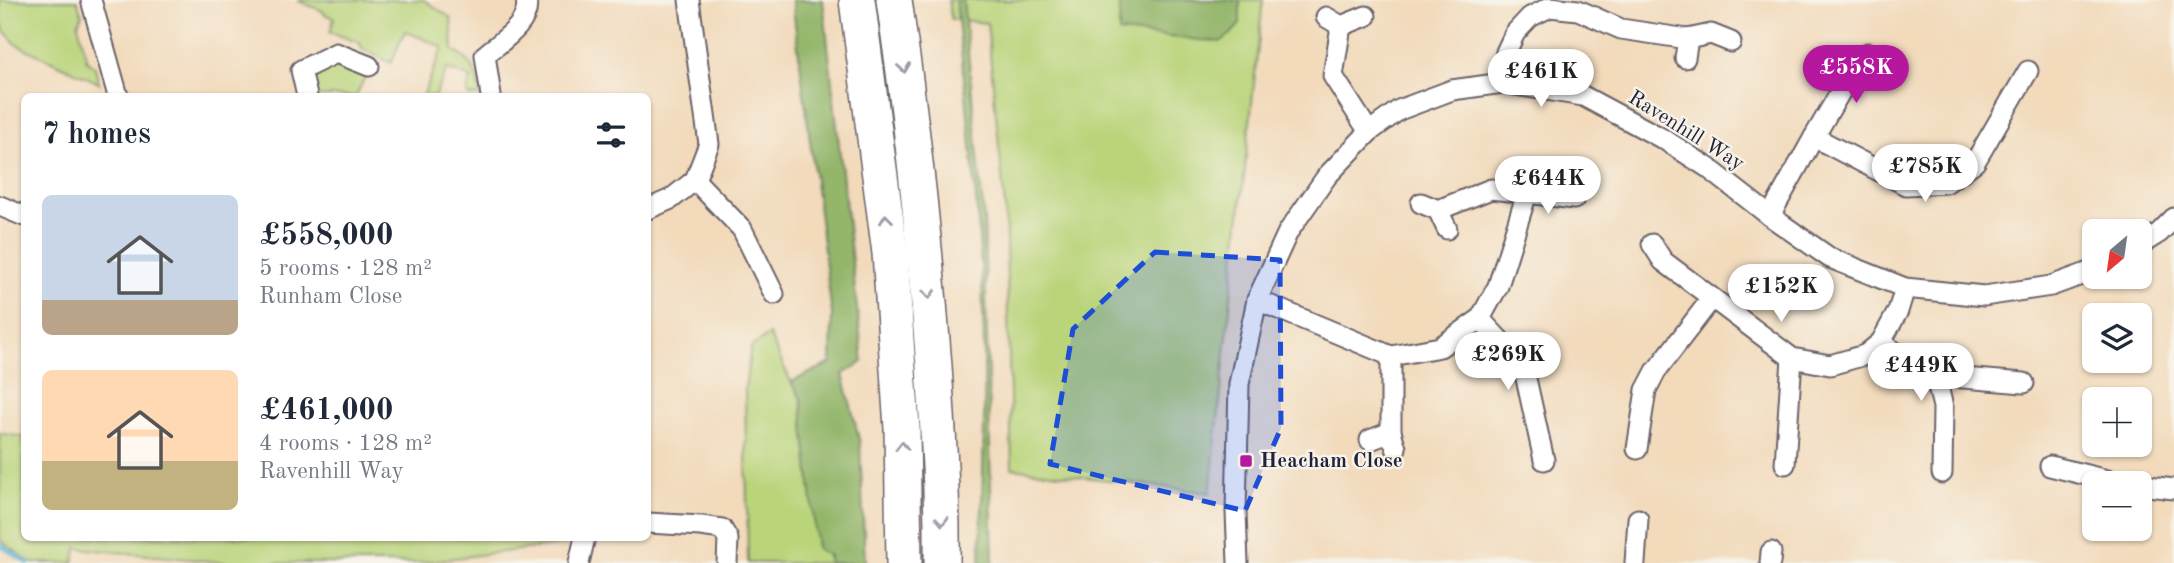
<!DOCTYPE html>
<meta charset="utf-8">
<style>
:root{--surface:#fff;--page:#f2f2f3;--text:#1f2937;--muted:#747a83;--accent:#b5179e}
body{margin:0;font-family:"Old Standard TT",serif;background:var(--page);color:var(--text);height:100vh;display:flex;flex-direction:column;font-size:26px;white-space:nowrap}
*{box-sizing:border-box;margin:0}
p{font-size:23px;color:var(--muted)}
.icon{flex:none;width:38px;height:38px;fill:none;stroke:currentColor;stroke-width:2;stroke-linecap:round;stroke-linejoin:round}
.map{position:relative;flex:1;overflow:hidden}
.side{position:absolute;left:21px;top:93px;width:630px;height:448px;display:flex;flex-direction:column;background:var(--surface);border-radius:10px;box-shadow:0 2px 5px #0004}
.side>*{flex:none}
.needle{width:46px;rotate:209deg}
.controls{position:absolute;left:2082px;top:219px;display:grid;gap:14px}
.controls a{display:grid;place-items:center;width:70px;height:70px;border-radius:10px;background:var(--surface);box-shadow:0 2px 5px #0004;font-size:35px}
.price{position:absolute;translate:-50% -60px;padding:0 16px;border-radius:24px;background:#fff;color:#222;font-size:23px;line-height:46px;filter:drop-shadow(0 2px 4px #0008)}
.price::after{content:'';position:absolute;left:50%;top:42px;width:21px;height:16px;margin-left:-10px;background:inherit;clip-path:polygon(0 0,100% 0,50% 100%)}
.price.current{background:var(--accent);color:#fff}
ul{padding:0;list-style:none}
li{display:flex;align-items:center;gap:21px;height:175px;padding:0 21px}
li span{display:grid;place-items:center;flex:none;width:196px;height:140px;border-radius:10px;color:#555}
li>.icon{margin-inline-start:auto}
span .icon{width:84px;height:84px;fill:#fffc;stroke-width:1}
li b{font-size:30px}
h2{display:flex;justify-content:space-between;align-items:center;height:84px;padding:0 21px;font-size:30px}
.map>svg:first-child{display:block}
.green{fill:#bad47a;stroke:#6e7b5a;stroke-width:2}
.forest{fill:#93b66a;stroke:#5a6c52;stroke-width:2}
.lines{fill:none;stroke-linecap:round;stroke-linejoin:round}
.stream{stroke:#5baed6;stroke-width:5}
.minor-casing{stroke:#6b6268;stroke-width:23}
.motorway-casing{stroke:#6b6268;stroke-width:38}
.minor{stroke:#fff;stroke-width:19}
.motorway{stroke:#fff;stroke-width:35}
.oneway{stroke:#9c9ca7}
.marked{fill:#1d4ed8;fill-opacity:0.2;stroke:#1d4ed8;stroke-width:5;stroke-dasharray:14 9;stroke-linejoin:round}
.poi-dot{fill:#b5179e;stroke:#f7f3e8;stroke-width:2.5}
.labels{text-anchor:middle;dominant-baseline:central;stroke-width:5;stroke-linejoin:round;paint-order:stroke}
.street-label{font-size:21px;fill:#22223b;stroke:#f7f3e8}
.poi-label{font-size:21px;font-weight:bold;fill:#22223b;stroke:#f7f3e8;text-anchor:start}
</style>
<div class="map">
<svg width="2174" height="563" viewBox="0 0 2174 563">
<rect width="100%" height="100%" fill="#f7f3e8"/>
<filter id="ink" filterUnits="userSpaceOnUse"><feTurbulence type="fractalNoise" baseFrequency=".0143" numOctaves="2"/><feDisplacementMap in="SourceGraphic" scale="14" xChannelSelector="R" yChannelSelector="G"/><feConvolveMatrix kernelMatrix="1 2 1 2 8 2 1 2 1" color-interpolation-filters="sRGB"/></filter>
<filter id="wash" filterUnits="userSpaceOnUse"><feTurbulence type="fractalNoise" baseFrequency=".00686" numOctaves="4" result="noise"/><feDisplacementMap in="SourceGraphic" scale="28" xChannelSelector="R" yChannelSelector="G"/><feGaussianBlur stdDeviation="1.57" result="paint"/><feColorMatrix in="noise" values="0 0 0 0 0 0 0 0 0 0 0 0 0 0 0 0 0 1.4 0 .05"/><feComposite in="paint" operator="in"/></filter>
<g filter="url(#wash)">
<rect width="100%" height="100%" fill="#f2dabb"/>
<g class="green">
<polygon points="0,0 77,0 82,15 78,24 87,61 95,67 99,83 17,45 4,31 0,14"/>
<path d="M299,0H424L451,18L453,50C478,65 474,70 481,96H468L467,90L471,78L447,69L435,96H423L443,47L405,31L391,63L362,49L360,43L330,32L334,18L324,14L323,11L298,1Z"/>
<polygon points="948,0 1263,0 1210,493 1012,468 1005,207 987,23 951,19"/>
<path d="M323,64H335L365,77L356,96H316C313,82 310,73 323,64Z"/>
<polygon points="769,335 791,382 801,398 829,563 748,563 745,388 751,347"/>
<polygon points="0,433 24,437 24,537 568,537 565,544 416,563 228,563 77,548 73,563 31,563 0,540"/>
</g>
<g class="forest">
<polygon points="792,0 823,0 863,362 843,374 860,443 865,563 829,563 829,556 817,549 801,398 791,382 831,363 832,314"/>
<path d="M956,0H963L984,219L993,563H980C983,480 986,396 983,313C980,208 966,104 956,0Z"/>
<polygon points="1120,0 1240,0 1240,24 1231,34 1220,42 1119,32"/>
</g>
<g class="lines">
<polyline class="stream" points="0,545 28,563"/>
</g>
</g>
<g filter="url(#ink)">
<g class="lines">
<defs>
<g id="minor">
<polyline points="91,0 118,96"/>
<polyline points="1326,17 1341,26 1366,16"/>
<polyline points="1341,26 1333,76 1369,132"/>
<polyline points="1685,58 1688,39 1711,34 1731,42"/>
<polyline points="1503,83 1506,52 1515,33 1530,17 1550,7 1578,10 1621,29 1688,39"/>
<polyline points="307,96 301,70 336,53 369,66"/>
<path d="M491,96L485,55C500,42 532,23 526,0"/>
<polyline points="1814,137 1848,79 1868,53"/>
<polyline points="695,180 742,229 774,294"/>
<polyline points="1527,193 1574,199"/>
<polyline points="1421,203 1438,210 1447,229"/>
<polyline points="0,206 24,216"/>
<polyline points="648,209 671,199 695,180 709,144 689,0"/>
<polyline points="1770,216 1814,137 1906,185 1946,183 1975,162 2028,71"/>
<polyline points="1652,244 1663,261 1792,358 1830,365 1865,355 1881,342 1898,311 1905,288"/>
<polyline points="2140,245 2159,233 2174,218"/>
<polyline points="1257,300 1391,356 1440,347 1480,319 1498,286 1527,193 1491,189 1438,210"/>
<polyline points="1480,319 1523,365 1544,460"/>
<polyline points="1881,342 1937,382 1943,407 1942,473"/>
<polyline points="1391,356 1391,432"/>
<polyline points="1937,382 1951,377 2024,383"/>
<polyline points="1370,440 1391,432 1396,448"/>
<polyline points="1637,449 1646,390 1656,371 1712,298"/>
<polyline points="1785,464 1792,358"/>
<polyline points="2050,466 2119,483"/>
<polyline points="2140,485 2174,489"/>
<polyline points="648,523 701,526 722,529 728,539 727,563"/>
<polyline points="579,563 585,537"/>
<polyline points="1238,563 1236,512 1239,384 1257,300 1288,232 1327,176 1369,132 1399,110 1452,90 1503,83 1583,96 1665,140 1707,167 1770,216 1830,258 1905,288 1984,296 2051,286 2095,270"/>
<polyline points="1635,563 1638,519"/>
<polyline points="1770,563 1771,552"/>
</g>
<g id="motorway">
<polyline points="857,0 890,253 902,428 904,563"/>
<path d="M894,0C912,122 925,243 934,366C938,432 943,497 942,563"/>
</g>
</defs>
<use href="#minor" class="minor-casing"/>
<use href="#motorway" class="motorway-casing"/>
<use href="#minor" class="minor"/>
<use href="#motorway" class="motorway"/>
</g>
<defs><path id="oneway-chevron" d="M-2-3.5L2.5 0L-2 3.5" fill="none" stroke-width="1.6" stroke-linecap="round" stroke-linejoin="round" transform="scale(1.75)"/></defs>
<g class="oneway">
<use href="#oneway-chevron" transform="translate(904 68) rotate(82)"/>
<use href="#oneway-chevron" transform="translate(886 219) rotate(-97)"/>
<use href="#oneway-chevron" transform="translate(929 294) rotate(86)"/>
<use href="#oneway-chevron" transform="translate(902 446) rotate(-91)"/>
<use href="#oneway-chevron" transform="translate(942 521) rotate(89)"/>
</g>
</g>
<path class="marked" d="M1155,252L1280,260L1281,428L1245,511L1050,464L1073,329Z"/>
<rect class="poi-dot" x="1239" y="454" width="14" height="14" rx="3.5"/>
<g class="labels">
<g class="street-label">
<text transform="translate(1686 131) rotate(32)">Ravenhill Way</text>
</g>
<g class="poi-label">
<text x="1260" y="461">Heacham Close</text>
</g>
</g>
</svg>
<div class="controls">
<a><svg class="needle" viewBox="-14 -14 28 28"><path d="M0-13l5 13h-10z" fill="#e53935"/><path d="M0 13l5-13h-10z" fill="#747a83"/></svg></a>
<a><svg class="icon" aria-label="layers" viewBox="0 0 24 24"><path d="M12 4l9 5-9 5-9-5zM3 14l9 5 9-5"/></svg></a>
<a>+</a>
<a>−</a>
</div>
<b class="price current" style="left:1856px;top:105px">£558K</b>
<b class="price" style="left:1541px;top:109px">£461K</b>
<b class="price" style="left:1925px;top:204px">£785K</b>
<b class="price" style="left:1548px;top:216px">£644K</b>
<b class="price" style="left:1781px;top:324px">£152K</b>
<b class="price" style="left:1508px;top:392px">£269K</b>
<b class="price" style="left:1921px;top:403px">£449K</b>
<section class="side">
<h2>7 homes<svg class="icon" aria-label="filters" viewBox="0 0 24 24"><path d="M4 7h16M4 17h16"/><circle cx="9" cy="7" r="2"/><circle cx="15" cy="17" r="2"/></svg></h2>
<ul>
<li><span style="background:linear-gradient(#c9d6e8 75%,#b9a48a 0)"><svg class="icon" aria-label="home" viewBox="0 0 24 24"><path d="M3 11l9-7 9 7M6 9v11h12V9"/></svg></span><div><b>£558,000</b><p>5 rooms · 128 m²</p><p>Runham Close</p></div></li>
<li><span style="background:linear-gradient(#ffd9b3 65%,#c2b280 0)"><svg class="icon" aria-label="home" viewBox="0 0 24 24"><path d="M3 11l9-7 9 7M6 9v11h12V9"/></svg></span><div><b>£461,000</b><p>4 rooms · 128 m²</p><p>Ravenhill Way</p></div></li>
</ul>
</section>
</div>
